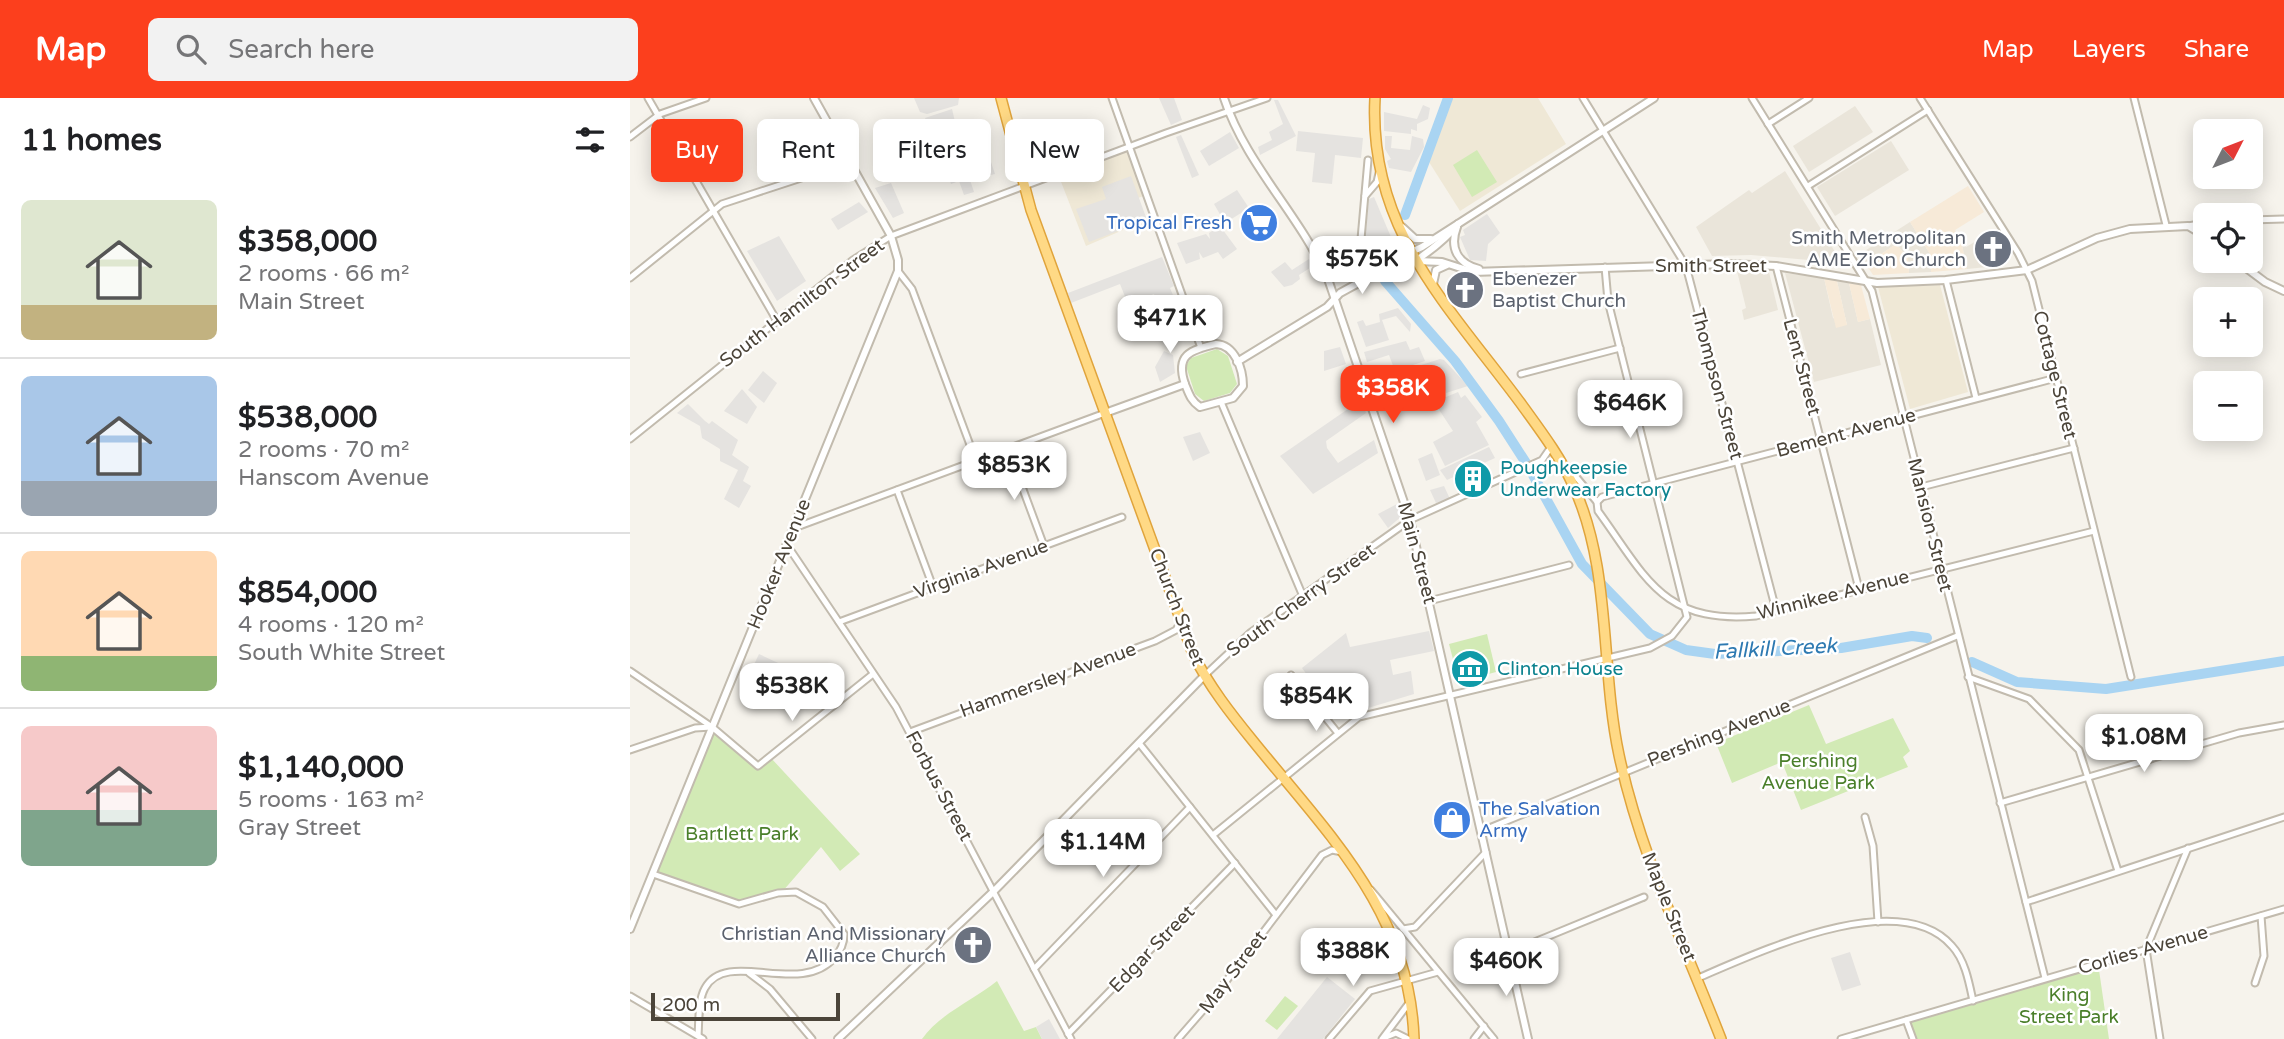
<!DOCTYPE html>
<meta charset="utf-8">
<style>
:root{--surface:#fff;--page:#f2f2f2;--text:#202124;--muted:#757577;--line:#e0e0e0;--accent:#fc3f1d}
body{margin:0;font-family:"Varela Round",sans-serif;background:var(--page);color:var(--text);height:100vh;display:flex;flex-direction:column;font-size:26px;white-space:nowrap}
*{box-sizing:border-box;margin:0}
p{font-size:23px;color:var(--muted)}
.icon{flex:none;width:38px;height:38px;fill:none;stroke:currentColor;stroke-width:2;stroke-linecap:round;stroke-linejoin:round}
.map{position:relative;flex:1;overflow:hidden}
.side{display:flex;flex-direction:column;background:var(--surface);width:630px}
.side>*{flex:none}
.guide{position:absolute;left:21px;top:21px;width:665px;height:63px;display:flex;gap:14px}
.needle{width:46px;rotate:48deg}
.buttons{position:absolute;left:1563px;top:21px;display:grid;gap:14px}
.buttons a{display:grid;place-items:center;width:70px;height:70px;border-radius:10px;background:var(--surface);box-shadow:0 4px 18px #0003;font-size:35px}
.scale{position:absolute;left:21px;bottom:18px;width:189px;box-sizing:border-box;padding-left:7px;border:4px solid #4b4439;border-top:0;font-size:19px;line-height:24px;white-space:nowrap;color:#4b4439;-webkit-text-stroke:5px #fff;paint-order:stroke}
.price{position:absolute;translate:-50% -60px;padding:0 16px;border-radius:14px;background:#fff;color:#222;font-size:23px;line-height:46px;filter:drop-shadow(0 2px 4px #0008)}
.price::after{content:'';position:absolute;left:50%;top:42px;width:21px;height:16px;margin-left:-10px;background:inherit;clip-path:polygon(0 0,100% 0,50% 100%)}
.price.selected{background:var(--accent);color:#fff}
ul{padding:0;list-style:none}
li{display:flex;align-items:center;gap:21px;height:175px;padding:0 21px}
li+li{border-top:2px solid var(--line)}
li span{display:grid;place-items:center;flex:none;width:196px;height:140px;border-radius:10px;color:#555}
li>.icon{margin-inline-start:auto}
span .icon{width:84px;height:84px;fill:#fffc;stroke-width:1}
li b{font-size:30px}
h2{display:flex;justify-content:space-between;align-items:center;height:84px;padding:0 21px;font-size:30px}
.chip{padding:0 24px;border-radius:10px;background:var(--surface);box-shadow:0 4px 18px #0003;font-size:24px;line-height:63px}
.chip.selected{background:var(--accent);color:#fff}
header{display:flex;align-items:center;gap:42px;box-sizing:border-box;height:98px;padding:0 35px;background:var(--accent);color:#fff}
header strong{font-size:33px}
nav{display:flex;gap:38px;margin-inline-start:auto;font-size:24px}
.search{width:490px;height:63px;background:var(--page);display:flex;align-items:center;gap:18px;box-sizing:border-box;padding:0 24px;border-radius:10px;color:var(--muted);font-size:26px}
main{display:flex;flex:1;min-height:0}
.map>svg:first-child{display:block}
.residential{fill:#eae5da}
.commercial{fill:#f7ead8}
.education{fill:#efe8d6}
.green{fill:#d2eab5}
.parking{fill:#e5e3e0}
.lines{fill:none;stroke-linecap:round;stroke-linejoin:round}
.river{stroke:#a9d4f2;stroke-width:10}
.minor-casing{stroke:#c2bbae;stroke-width:9}
.tertiary-casing{stroke:#c2bbae;stroke-width:10}
.trunk-casing{stroke:#e0a43c;stroke-width:12}
.minor{stroke:#fff;stroke-width:5}
.tertiary{stroke:#fff;stroke-width:6}
.trunk{stroke:#ffd985;stroke-width:9}
.labels{text-anchor:middle;dominant-baseline:central;stroke-width:5;stroke-linejoin:round;paint-order:stroke}
.shop-label{font-size:19px;fill:#366cbe;stroke:#fff;text-anchor:end}
.worship-label{font-size:19px;fill:#5b616d;stroke:#fff;text-anchor:end}
.street-label{font-size:19px;fill:#4b4439;stroke:#fff}
.culture-label{font-size:19px;fill:#0d838f;stroke:#fff;text-anchor:start}
.park-label{font-size:19px;fill:#4a7f2a;stroke:#fff}
.water-label{font-size:21px;font-style:italic;fill:#2e7ab2;stroke:#fff}
</style>
<header>
<strong>Map</strong>
<div class="search"><svg class="icon" aria-label="search" viewBox="0 0 24 24"><circle cx="10" cy="10" r="6"/><path d="M15 15l6 6"/></svg>Search here</div>
<nav><a>Map</a><a>Layers</a><a>Share</a></nav>
</header>
<main>
<section class="side">
<h2>11 homes<svg class="icon" aria-label="filters" viewBox="0 0 24 24"><path d="M4 7h16M4 17h16"/><circle cx="9" cy="7" r="2"/><circle cx="15" cy="17" r="2"/></svg></h2>
<ul>
<li><span style="background:linear-gradient(#dfe7d0 75%,#c2b280 0)"><svg class="icon" aria-label="home" viewBox="0 0 24 24"><path d="M3 11l9-7 9 7M6 9v11h12V9"/></svg></span><div><b>$358,000</b><p>2 rooms · 66 m²</p><p>Main Street</p></div></li>
<li><span style="background:linear-gradient(#a9c7e8 75%,#9aa5b1 0)"><svg class="icon" aria-label="home" viewBox="0 0 24 24"><path d="M3 11l9-7 9 7M6 9v11h12V9"/></svg></span><div><b>$538,000</b><p>2 rooms · 70 m²</p><p>Hanscom Avenue</p></div></li>
<li><span style="background:linear-gradient(#ffd9b3 75%,#8fb573 0)"><svg class="icon" aria-label="home" viewBox="0 0 24 24"><path d="M3 11l9-7 9 7M6 9v11h12V9"/></svg></span><div><b>$854,000</b><p>4 rooms · 120 m²</p><p>South White Street</p></div></li>
<li><span style="background:linear-gradient(#f6c9c9 60%,#7fa58c 0)"><svg class="icon" aria-label="home" viewBox="0 0 24 24"><path d="M3 11l9-7 9 7M6 9v11h12V9"/></svg></span><div><b>$1,140,000</b><p>5 rooms · 163 m²</p><p>Gray Street</p></div></li>
</ul>
</section>
<div class="map">
<svg width="1654" height="941" viewBox="0 0 1654 941">
<rect width="100%" height="100%" fill="#f6f3ec"/>
<g class="residential">
<polygon points="1225,8 1243,34 1179,74 1163,48"/>
<polygon points="1261,43 1279,72 1205,118 1187,89"/>
<polygon points="1155,73 1212,165 1121,157 1082,158 1066,129 1119,92 1122,95"/>
<polygon points="1280,124 1300,156 1301,174 1279,175 1278,160 1266,146 1236,166 1230,156"/>
<polygon points="1331,142 1336,149 1348,142 1357,169 1337,171"/>
<polygon points="1107,173 1139,174 1148,212 1114,222 1112,212 1116,210"/>
<polygon points="1155,175 1194,180 1203,220 1217,227 1207,183 1219,185 1228,224 1240,221 1251,267 1184,284"/>
</g>
<g class="commercial">
<polygon points="1338,88 1354,114 1325,132 1331,142 1337,171 1301,174 1300,156 1280,124"/>
<polygon points="1266,146 1278,160 1279,175 1243,177 1236,166"/>
<polygon points="1194,180 1207,183 1217,227 1206,230"/>
<polygon points="1219,185 1231,187 1240,221 1228,224"/>
</g>
<g class="education">
<polygon points="821,0 908,0 936,46 830,113 799,64"/>
<polygon points="500,50 517,97 483,108 493,132 456,148 428,76"/>
<polygon points="1310,187 1338,294 1280,311 1248,189"/>
</g>
<g class="green">
<polygon points="847,52 867,84 842,99 823,67"/>
<polygon points="587,251 598,258 607,286 600,295 574,303 565,296 556,268 561,260"/>
<polygon points="857,536 866,574 829,584 819,546"/>
<polygon points="1179,607 1196,646 1263,620 1280,653 1273,659 1278,669 1171,712 1152,664 1102,685 1086,645"/>
<polygon points="82,629 128,668 141,660 230,756 210,773 191,749 152,794 113,806 23,776"/>
<polygon points="1468,865 1479,941 1283,941 1276,922"/>
<path d="M367,883L394,933L406,929L412,941H292C309,916 344,902 367,883Z"/>
<polygon points="655,898 668,908 647,932 635,923"/>
</g>
<g class="parking">
<polygon points="284,0 329,0 328,7 297,16 290,14"/>
<polygon points="529,0 544,0 552,22 541,27"/>
<polygon points="644,2 648,2 666,38 630,57 628,49 642,42 639,34 653,26"/>
<polygon points="793,7 800,10 798,21 787,26 787,33 781,31 781,36 754,33 754,14 787,21"/>
<polygon points="322,11 326,28 302,36 295,20"/>
<polygon points="348,25 351,37 332,44 353,39 357,55 335,61 328,31"/>
<polygon points="295,31 305,53 300,56 302,61 274,73 265,54 269,51 267,47"/>
<polygon points="668,33 733,40 731,60 705,57 702,86 682,84 685,55 666,53"/>
<polygon points="600,34 609,50 579,68 570,53"/>
<polygon points="551,37 569,77 562,80 546,39"/>
<polygon points="755,38 762,38 761,50 780,52 782,38 793,41 794,49 781,74 759,70 757,63 761,61 755,51"/>
<polygon points="322,39 337,75 335,65 359,58 365,76 340,82 344,94 334,97 329,83 321,86 307,43"/>
<polygon points="501,78 517,122 459,144 446,111 476,101 472,89"/>
<polygon points="261,85 274,115 263,120 245,90"/>
<polygon points="607,92 619,110 595,125 584,106"/>
<polygon points="744,99 766,151 743,161 735,140 739,101"/>
<polygon points="229,104 238,114 208,132 201,121"/>
<polygon points="857,116 870,135 858,146 856,163 840,162 830,139 835,137 833,132"/>
<polygon points="590,128 607,151 593,161 588,154 573,160 569,154 570,161 556,166 547,145 576,136 580,141 579,135"/>
<polygon points="149,138 176,183 147,203 117,153"/>
<polygon points="532,159 544,188 540,190 547,207 530,213 524,196 498,206 490,186 441,205 438,195"/>
<polygon points="679,161 683,168 669,177 670,181 662,187 654,189 641,174 655,164 662,172"/>
<polygon points="768,210 781,226 780,234 766,218 752,222 759,242 736,249 727,224 733,222 736,228 750,224 749,216"/>
<polygon points="776,243 780,252 789,249 795,263 765,273 759,257 737,264 734,254"/>
<polygon points="710,249 716,266 694,273 694,253"/>
<polygon points="534,253 543,257 545,275 530,284 525,269"/>
<polygon points="810,261 814,262 838,288 816,295 810,278 803,280 800,271 790,274 788,268"/>
<polygon points="133,273 147,285 134,305 118,292"/>
<polygon points="112,291 127,309 117,326 94,313"/>
<polygon points="828,294 831,300 835,297 852,319 846,324 859,347 815,368 803,344 823,333 804,304"/>
<polygon points="731,302 736,315 696,343 697,350 708,365 744,342 748,355 683,396 650,358"/>
<polygon points="58,306 75,323 79,326 82,323 108,342 102,357 119,369 113,383 121,388 109,410 94,401 108,372 90,363 90,351 72,340 70,328 47,315"/>
<polygon points="570,334 580,355 563,363 553,339"/>
<polygon points="859,349 865,360 817,382 810,372"/>
<polygon points="802,355 810,377 796,383 788,361"/>
<polygon points="814,388 820,401 806,405 800,392"/>
<polygon points="767,406 773,417 758,430 748,416"/>
<polygon points="799,533 804,553 760,562 763,577 781,573 784,596 725,614 722,612 711,620 689,592 699,583 695,577 683,585 672,570 716,535 720,549"/>
<polygon points="129,556 159,570 152,587 121,573"/>
<polygon points="1220,854 1231,887 1212,893 1201,860"/>
<polygon points="697,879 725,901 693,941 647,941"/>
<polygon points="419,921 430,941 412,941 406,929"/>
</g>
<g class="lines">
<g class="river">
<polyline points="775,117 818,0"/>
<polyline points="755,183 825,263 869,323 898,368 952,466 1020,536 1056,552 1085,556 1211,550 1282,538 1297,540"/>
<polyline points="1342,564 1387,584 1476,591 1654,563"/>
</g>
<defs>
<g id="minor">
<polyline points="18,0 147,223"/>
<polyline points="482,0 571,250"/>
<polyline points="953,0 1056,168 1146,512"/>
<polyline points="1122,0 1242,193 1415,880"/>
<polyline points="1290,0 1388,155 1402,183 1501,579"/>
<polyline points="1504,0 1536,127"/>
<polyline points="1138,26 1179,0"/>
<polyline points="0,39 30,16 76,0"/>
<polyline points="738,62 731,141 743,177"/>
<polyline points="1178,88 1298,12"/>
<polyline points="735,98 747,84 749,75"/>
<polyline points="1620,122 1654,121"/>
<polyline points="1558,128 1575,125"/>
<polyline points="1146,168 1229,491"/>
<polyline points="268,173 282,191 346,363"/>
<polyline points="0,180 92,106 220,64"/>
<polyline points="1316,182 1346,300"/>
<polyline points="891,276 990,250"/>
<polyline points="591,304 672,496"/>
<polyline points="0,341 223,162 261,138 536,35 637,0"/>
<polyline points="378,351 414,448"/>
<path d="M937,368L967,404L968,413C1016,479 1032,526 1126,518L1464,433"/>
<polyline points="1291,389 1444,350"/>
<polyline points="267,392 303,489"/>
<polyline points="967,404 972,399 1426,280"/>
<polyline points="164,430 475,315"/>
<polyline points="157,447 266,609 441,941"/>
<polyline points="799,503 939,467"/>
<polyline points="209,524 492,419"/>
<polyline points="0,573 82,629 128,668 243,576"/>
<polyline points="661,577 707,634"/>
<polyline points="574,578 620,535 780,422 912,362 921,349"/>
<polyline points="1338,579 1399,601 1449,652 1488,773"/>
<polyline points="1511,624 1521,661"/>
<polyline points="280,634 525,543 546,532 550,525"/>
<polyline points="509,645 646,817"/>
<polyline points="0,652 65,630 82,629"/>
<polyline points="1370,705 1609,635 1654,627"/>
<polyline points="1235,719 1243,748 1248,824"/>
<polyline points="852,733 1327,538"/>
<polyline points="583,737 729,619 1020,550 1042,538 1057,519 978,203 975,169"/>
<path d="M23,776L109,806L148,795L166,794L193,809L214,836C214,845 211,853 204,860C170,899 97,850 75,890C68,902 69,924 68,938"/>
<polyline points="741,792 864,941"/>
<polyline points="1396,804 1654,719"/>
<polyline points="773,831 785,829 856,754"/>
<polyline points="880,854 1014,799"/>
<polyline points="404,871 560,709"/>
<polyline points="119,875 140,891 182,941"/>
<path d="M1068,880C1127,855 1269,787 1322,848C1335,862 1339,884 1343,903"/>
<polyline points="1625,885 1634,858 1631,818"/>
<polyline points="0,898 73,941"/>
<polyline points="1276,922 1283,941"/>
<polyline points="438,936 605,765"/>
<polyline points="756,939 766,935 778,941"/>
<polyline points="548,941 581,903 692,757 702,752 712,754"/>
<polyline points="699,941 740,893 808,874"/>
<polyline points="752,941 779,905"/>
<polyline points="844,941 854,928"/>
<polyline points="1211,941 1654,811"/>
<polyline points="1530,941 1516,851 1558,750"/>
</g>
<g id="tertiary">
<path d="M594,0C616,67 670,117 698,181L780,422L898,941"/>
<polyline points="772,129 785,141 801,141"/>
<path d="M827,129C819,150 828,166 849,171"/>
<polyline points="787,163 812,164 843,174 1098,166 1146,168 1247,185 1316,182 1397,172 1467,140 1500,131 1558,128 1575,138"/>
<polyline points="1607,163 1635,184 1654,193"/>
<path d="M743,177C766,184 814,143 828,126"/>
<polyline points="803,186 806,172 817,167"/>
<path d="M586,246C605,247 613,271 613,288L603,300L570,309C561,303 559,296 555,286C545,257 560,252 586,246Z"/>
<polyline points="607,264 697,209 710,195 743,177 749,169 792,149 1024,0"/>
<polyline points="475,315 555,286"/>
<polyline points="0,831 268,173 268,162 261,138 184,0"/>
<polyline points="208,941 364,793 574,578"/>
</g>
<g id="trunk">
<path d="M371,0L401,112L563,556C579,588 601,616 623,643C698,736 780,814 784,941"/>
<path d="M745,0C738,132 819,208 892,307C910,332 930,358 943,387C982,471 970,568 989,657C1010,756 1055,848 1091,941"/>
</g>
</defs>
<use href="#minor" class="minor-casing"/>
<use href="#tertiary" class="tertiary-casing"/>
<use href="#trunk" class="trunk-casing"/>
<use href="#minor" class="minor"/>
<use href="#tertiary" class="tertiary"/>
<use href="#trunk" class="trunk"/>
</g>
<defs>
<symbol id="supermarket-disc" viewBox="-11 -11 22 22"><circle r="9.5" fill="#3f7fe0" stroke="#fff"/><path d="M-6-5.5h2.5l.6 2H6L4.5 2H-2.5L-4.4-4H-6ZM-1.5 3.2a1.3 1.3 0 1 0 .1 0ZM3 3.2a1.3 1.3 0 1 0 .1 0Z" fill="#fff"/></symbol>
<symbol id="church-disc" viewBox="-11 -11 22 22"><circle r="9.5" fill="#6b7280" stroke="#fff"/><path d="M-1.2-6h2.4v3.5h3.3v2.4h-3.3V6h-2.4V-.1h-3.3v-2.4h3.3Z" fill="#fff"/></symbol>
<symbol id="building-disc" viewBox="-11 -11 22 22"><circle r="9.5" fill="#0f9aa8" stroke="#fff"/><path d="M-4-6H4V6H1V3H-1V6H-4ZM-2.5-4.3h1.7v1.8h-1.7ZM.8-4.3h1.7v1.8H.8ZM-2.5-1h1.7V.8h-1.7ZM.8-1h1.7V.8H.8Z" fill="#fff"/></symbol>
<symbol id="museum-disc" viewBox="-11 -11 22 22"><circle r="9.5" fill="#0f9aa8" stroke="#fff"/><path d="M0-6L6-3V-2H-6V-3ZM-5-1h2V3h-2ZM-1-1h2V3h-2ZM3-1h2V3H3ZM-6 4H6V6H-6Z" fill="#fff"/></symbol>
<symbol id="shop-disc" viewBox="-11 -11 22 22"><circle r="9.5" fill="#3f7fe0" stroke="#fff"/><path d="M-5-2.5h2.3a2.7 3.5 0 0 1 5.4 0H5L5.5 6h-11ZM-1.5-2.5h3a1.5 2.3 0 0 0-3 0Z" fill="#fff"/></symbol>
</defs>
<g fill-rule="evenodd">
<use href="#supermarket-disc" x="607" y="103" width="44" height="44"/>
<use href="#church-disc" x="1341" y="129" width="44" height="44"/>
<use href="#church-disc" x="813" y="170" width="44" height="44"/>
<use href="#building-disc" x="821" y="359" width="44" height="44"/>
<use href="#museum-disc" x="818" y="549" width="44" height="44"/>
<use href="#shop-disc" x="800" y="700" width="44" height="44"/>
<use href="#church-disc" x="321" y="825" width="44" height="44"/>
</g>
<g class="labels">
<g class="shop-label">
<text x="602" y="125">Tropical Fresh</text>
<text x="849" y="711" text-anchor="start">The Salvation<tspan x="849" dy="22">Army</tspan></text>
</g>
<g class="worship-label">
<text x="1336" y="140">Smith Metropolitan<tspan x="1336" dy="22">AME Zion Church</tspan></text>
<text x="862" y="181" text-anchor="start">Ebenezer<tspan x="862" dy="22">Baptist Church</tspan></text>
<text x="316" y="836">Christian And Missionary<tspan x="316" dy="22">Alliance Church</tspan></text>
</g>
<g class="street-label">
<text x="1081" y="168">Smith Street</text>
<text transform="translate(172 205) rotate(-37)">South Hamilton Street</text>
<text transform="translate(1172 269) rotate(75)">Lent Street</text>
<text transform="translate(1425 277) rotate(76)">Cottage Street</text>
<text transform="translate(1087 286) rotate(75)">Thompson Street</text>
<text transform="translate(1216 335) rotate(-15)">Bement Avenue</text>
<text transform="translate(1300 427) rotate(76)">Mansion Street</text>
<text transform="translate(787 455) rotate(75)">Main Street</text>
<text transform="translate(149 466) rotate(-68)">Hooker Avenue</text>
<text transform="translate(351 471) rotate(-20)">Virginia Avenue</text>
<text transform="translate(1203 497) rotate(-14)">Winnikee Avenue</text>
<text transform="translate(671 502) rotate(-36)">South Cherry Street</text>
<text transform="translate(547 509) rotate(69)">Church Street</text>
<text transform="translate(418 582) rotate(-20)">Hammersley Avenue</text>
<text transform="translate(1089 635) rotate(-22)">Pershing Avenue</text>
<text transform="translate(309 688) rotate(62)">Forbus Street</text>
<text transform="translate(1039 809) rotate(68)">Maple Street</text>
<text transform="translate(522 851) rotate(-46)">Edgar Street</text>
<text transform="translate(1513 852) rotate(-16)">Corlies Avenue</text>
<text transform="translate(603 874) rotate(-53)">May Street</text>
</g>
<g class="culture-label">
<text x="870" y="370">Poughkeepsie<tspan x="870" dy="22">Underwear Factory</tspan></text>
<text x="867" y="571">Clinton House</text>
</g>
<g class="park-label">
<text x="1188" y="663">Pershing<tspan x="1188" dy="22">Avenue Park</tspan></text>
<text x="112" y="736">Bartlett Park</text>
<text x="1439" y="897">King<tspan x="1439" dy="22">Street Park</tspan></text>
</g>
<g class="water-label">
<text transform="translate(1145 551) rotate(-3)">Fallkill Creek</text>
</g>
</g>
</svg>
<div class="buttons">
<a><svg class="needle" viewBox="-14 -14 28 28"><path d="M0-13l5 13h-10z" fill="#e53935"/><path d="M0 13l5-13h-10z" fill="#757577"/></svg></a>
<a><svg class="icon" aria-label="locate" viewBox="0 0 24 24"><circle cx="12" cy="12" r="6"/><path d="M12 2v4M12 18v4M2 12h4M18 12h4"/></svg></a>
<a>+</a>
<a>−</a>
</div>
<div class="scale">200 m</div>
<b class="price" style="left:732px;top:198px">$575K</b>
<b class="price" style="left:540px;top:257px">$471K</b>
<b class="price selected" style="left:763px;top:327px">$358K</b>
<b class="price" style="left:1000px;top:342px">$646K</b>
<b class="price" style="left:384px;top:404px">$853K</b>
<b class="price" style="left:162px;top:625px">$538K</b>
<b class="price" style="left:686px;top:635px">$854K</b>
<b class="price" style="left:1514px;top:676px">$1.08M</b>
<b class="price" style="left:473px;top:781px">$1.14M</b>
<b class="price" style="left:723px;top:890px">$388K</b>
<b class="price" style="left:876px;top:900px">$460K</b>
<div class="guide">
<a class="chip selected">Buy</a>
<a class="chip">Rent</a>
<a class="chip">Filters</a>
<a class="chip">New</a>
</div>
</div>
</main>
